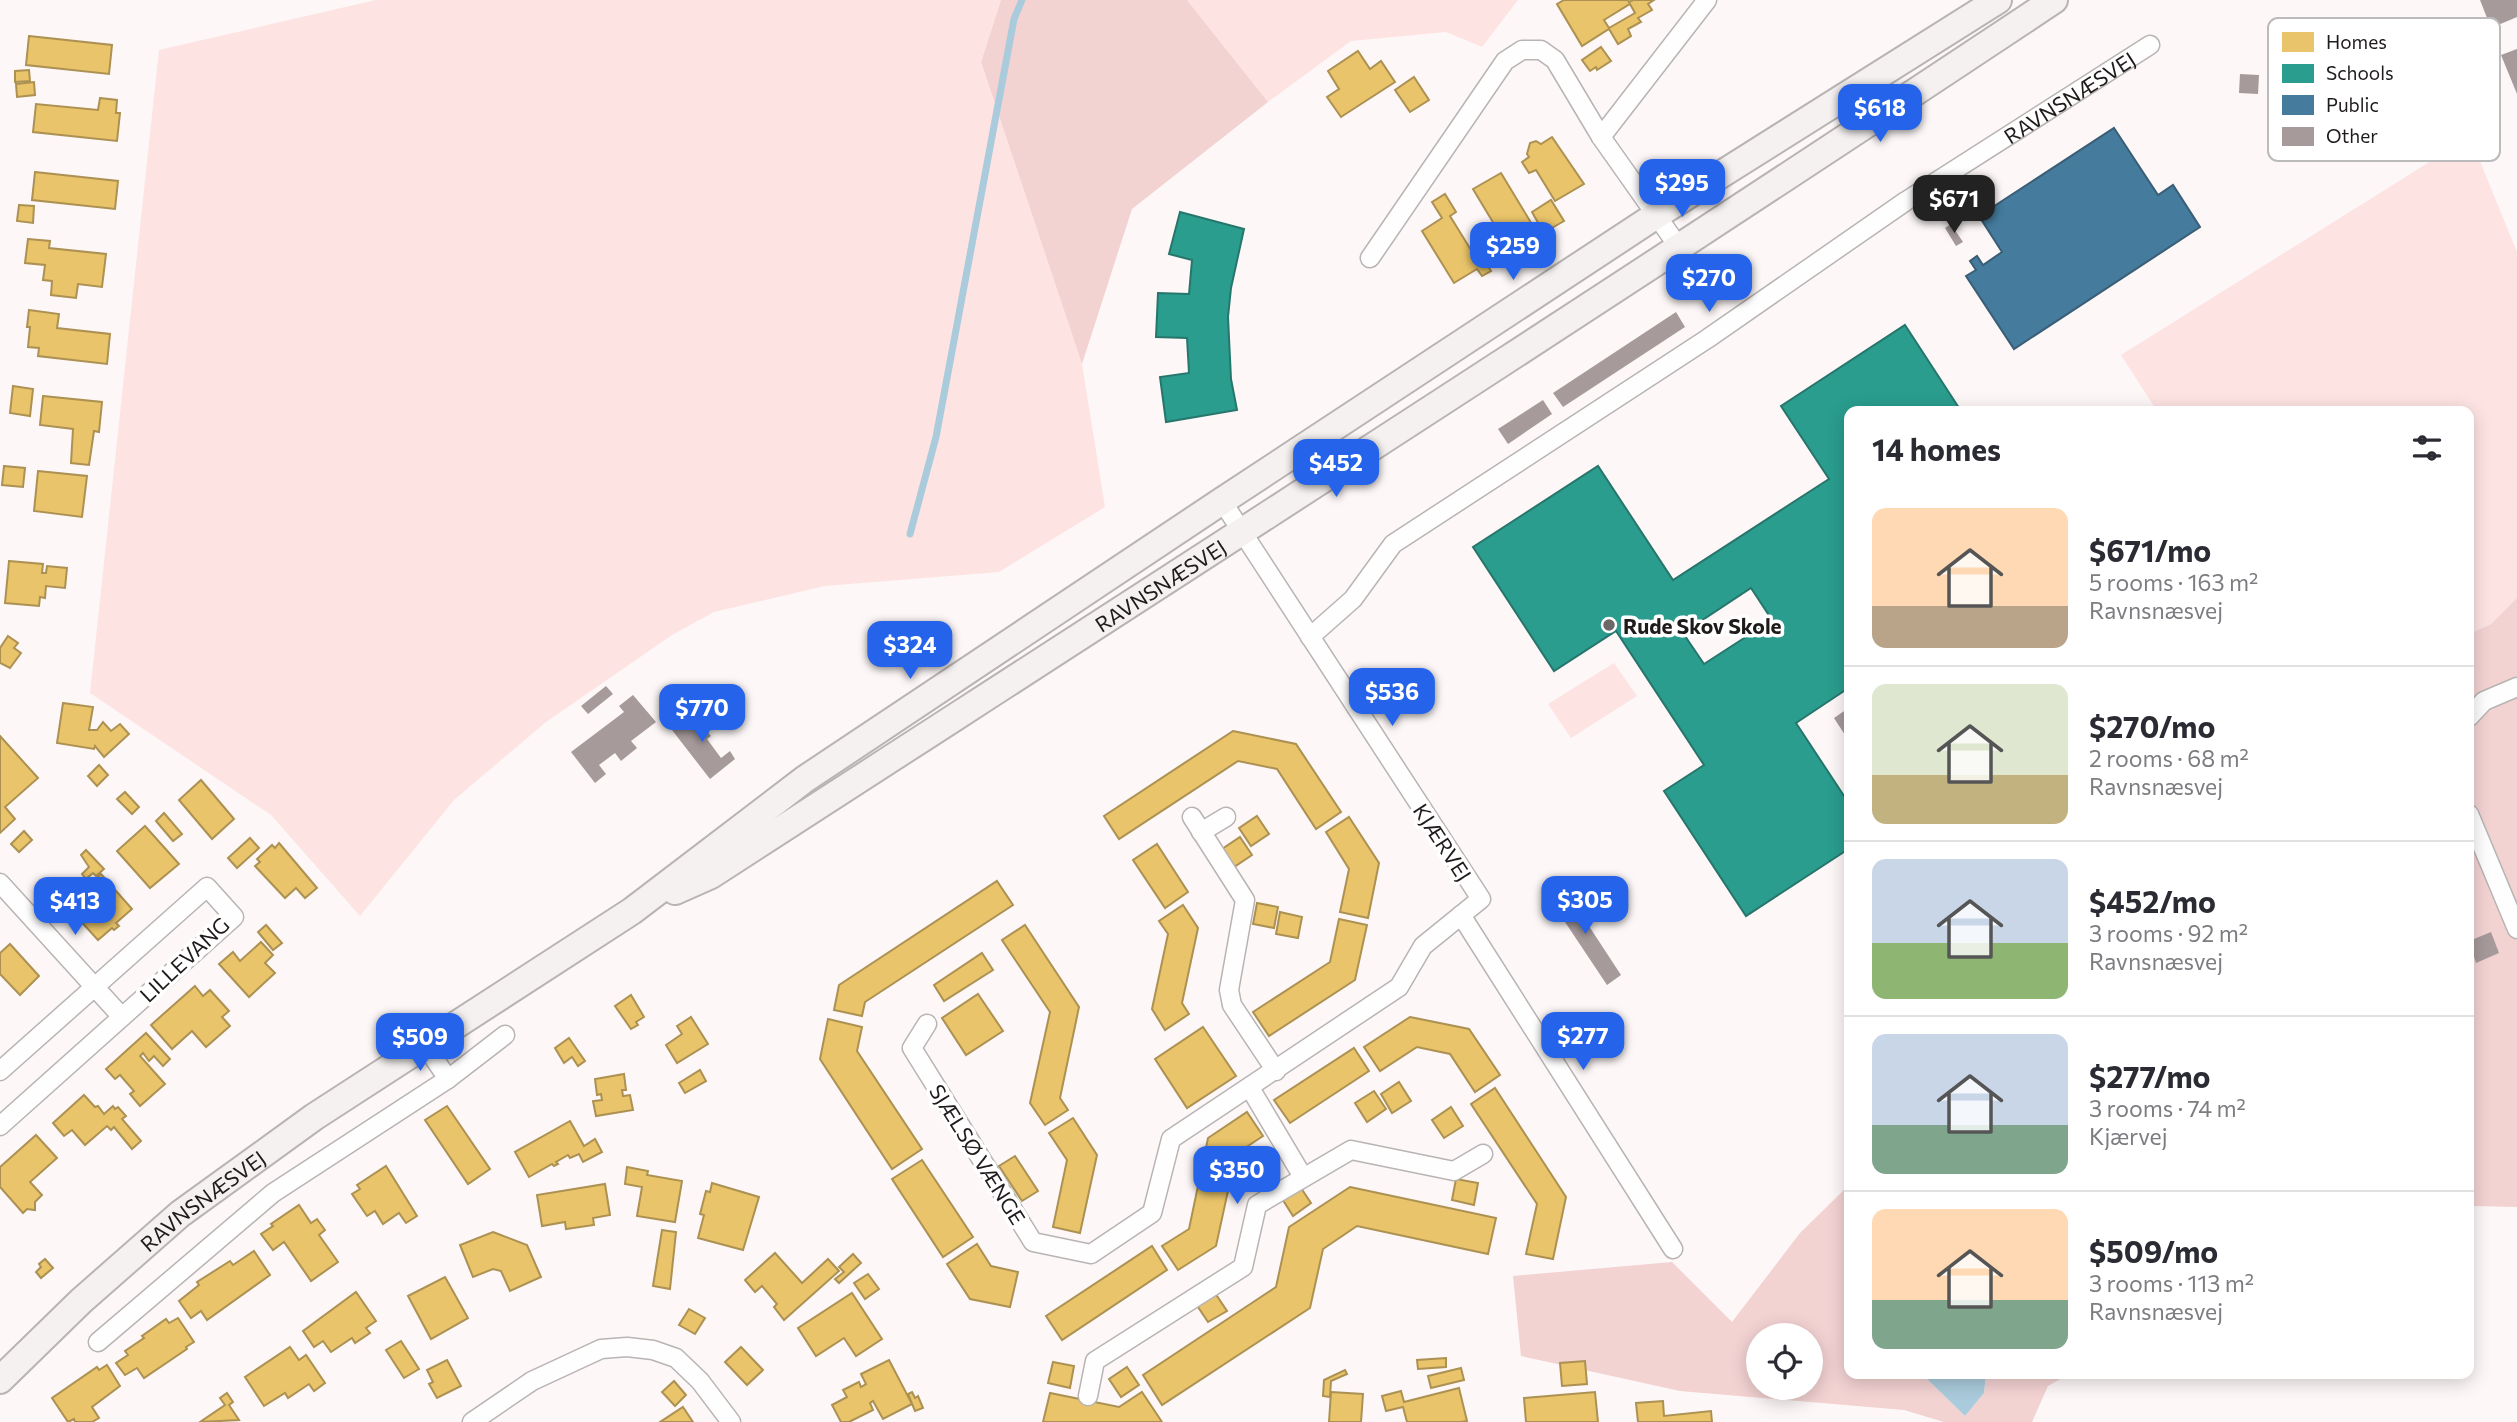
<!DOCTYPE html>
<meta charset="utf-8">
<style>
:root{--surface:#fff;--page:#f2f2f3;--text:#2b2b33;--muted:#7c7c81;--line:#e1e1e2;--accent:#2563eb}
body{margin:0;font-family:Commissioner,sans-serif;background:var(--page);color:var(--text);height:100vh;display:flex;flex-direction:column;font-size:26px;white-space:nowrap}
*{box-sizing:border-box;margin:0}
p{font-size:23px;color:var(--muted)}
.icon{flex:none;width:38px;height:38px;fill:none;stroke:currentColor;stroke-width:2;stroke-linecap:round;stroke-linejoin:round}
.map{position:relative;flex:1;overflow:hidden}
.panel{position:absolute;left:1844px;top:406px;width:630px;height:973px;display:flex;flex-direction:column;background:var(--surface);border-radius:14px;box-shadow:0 4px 18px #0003}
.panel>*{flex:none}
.buttons{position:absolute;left:1746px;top:1323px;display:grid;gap:14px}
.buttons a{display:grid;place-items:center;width:77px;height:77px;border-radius:50%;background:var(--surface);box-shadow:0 4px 18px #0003;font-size:35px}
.price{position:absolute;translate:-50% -60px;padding:0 16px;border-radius:14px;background:var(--accent);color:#fff;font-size:23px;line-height:46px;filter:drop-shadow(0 2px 4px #0008)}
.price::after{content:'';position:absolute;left:50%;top:42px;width:21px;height:16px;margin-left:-10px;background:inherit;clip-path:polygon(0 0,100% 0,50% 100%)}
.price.current{background:#222;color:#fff}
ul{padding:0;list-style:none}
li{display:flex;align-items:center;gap:21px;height:175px;padding:0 28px}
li+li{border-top:2px solid var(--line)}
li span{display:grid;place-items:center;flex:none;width:196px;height:140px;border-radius:14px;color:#555}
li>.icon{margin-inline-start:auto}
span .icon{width:84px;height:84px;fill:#fffc;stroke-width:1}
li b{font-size:30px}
h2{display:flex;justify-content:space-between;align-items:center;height:84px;padding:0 28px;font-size:30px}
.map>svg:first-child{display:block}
.green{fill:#fee3e3}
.forest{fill:#f3d2d2;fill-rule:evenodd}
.water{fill:#aacbdc}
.homes{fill:#e9c46a;stroke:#ac9152;stroke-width:2;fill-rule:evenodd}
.schools{fill:#2a9d8f;stroke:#27766c;stroke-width:2;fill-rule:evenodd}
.public{fill:#457b9d;stroke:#3a5e76;stroke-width:2}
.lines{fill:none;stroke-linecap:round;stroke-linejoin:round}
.stream{stroke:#aacbdc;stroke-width:7}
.building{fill:#a69a9b}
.minor-casing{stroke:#b9b4b4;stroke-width:21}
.secondary-casing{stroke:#b9b4b4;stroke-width:30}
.minor{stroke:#fffefe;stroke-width:18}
.secondary{stroke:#f5f1f1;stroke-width:26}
.poi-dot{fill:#6d6868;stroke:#fff;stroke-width:2.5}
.labels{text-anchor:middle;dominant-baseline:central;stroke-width:7;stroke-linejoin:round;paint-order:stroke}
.street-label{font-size:21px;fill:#1f1b1b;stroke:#fff}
.poi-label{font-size:21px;font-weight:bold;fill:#1f1b1b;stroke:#fff;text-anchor:start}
.key{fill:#fff;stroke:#bcbbbb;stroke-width:2}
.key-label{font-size:19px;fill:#1f1b1b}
</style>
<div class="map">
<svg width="2517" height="1422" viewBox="0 0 2517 1422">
<rect width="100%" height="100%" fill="#fdf7f7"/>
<g class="green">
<polygon points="376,0 1001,0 981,62 1082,364 1105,507 999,572 825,586 714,612 672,635 546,722 454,800 360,916 271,815 90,693 159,50"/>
<polygon points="1187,0 1518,0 1482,47 1446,32 1351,41 1268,102"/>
<polygon points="2464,122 2517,252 2517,598 2491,624 2469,634 2469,411 2157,411 2121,355 2463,141"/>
<polygon points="1614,663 1637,696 1571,738 1548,704"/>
</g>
<g class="forest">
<polygon points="1001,0 1187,0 1268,102 1132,209 1082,364 981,62"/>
<polygon points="2517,598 2517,1207 2473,1206 2469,1215 2469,634 2491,624"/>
<path d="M1850,1184V1374H1922L1965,1416L1984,1393L1986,1374H2069L2048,1386L2032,1422H1944L1904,1410L1680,1391L1521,1356L1513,1276L1672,1262L1732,1322L1800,1233ZM1759,1335H1811V1388H1759Z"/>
</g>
<polygon class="water" points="1922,1374 1986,1374 1984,1393 1965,1416"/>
<g class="homes">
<path d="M1564,0H1628L1629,2L1633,0H1654L1648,4L1652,10L1638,18L1641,22L1628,29L1631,36L1618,44L1609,29L1582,46L1557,4ZM1630,4L1635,13L1609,28L1604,20Z"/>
<polygon points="29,36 112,45 109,74 26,65"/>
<polygon points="1601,47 1611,61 1597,70 1596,67 1590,71 1582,60"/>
<polygon points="1358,51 1370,69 1381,61 1395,82 1341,117 1327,97 1339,89 1328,71"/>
<polygon points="29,70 30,81 15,82 15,71"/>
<polygon points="1414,77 1429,100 1410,112 1395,90"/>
<polygon points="34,82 35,95 17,97 16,84"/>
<polygon points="100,98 117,100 116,113 120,113 117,141 33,132 36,104 98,110"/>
<polygon points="1552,137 1584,184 1555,201 1536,170 1529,173 1522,162 1529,157 1527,154 1530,143 1536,141 1541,144"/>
<polygon points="35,172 118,181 115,209 32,200"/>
<polygon points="1501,173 1536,231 1541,228 1532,212 1551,200 1564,221 1545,232 1546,235 1533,244 1529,237 1509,249 1473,189"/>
<polygon points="1445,194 1456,212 1450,216 1471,250 1477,247 1491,271 1482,276 1477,269 1454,283 1422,231 1442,218 1432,202"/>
<polygon points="19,205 34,206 33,223 17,221"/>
<polygon points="28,239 50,241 49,248 106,254 102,287 78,284 76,298 51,295 52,281 43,280 45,265 25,263"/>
<polygon points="29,310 59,314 57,328 110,334 107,364 38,356 39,348 28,347 30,327 27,327"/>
<polygon points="13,386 33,389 30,416 10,413"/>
<polygon points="43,396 102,402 99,432 94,431 89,465 71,463 73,429 40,425"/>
<polygon points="4,466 25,468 23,487 2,485"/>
<polygon points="38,471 87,476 82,517 34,511"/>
<polygon points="9,561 43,564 42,573 46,573 47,566 67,568 65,588 46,586 45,598 40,597 39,606 5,603"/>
<polygon points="8,636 18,643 14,648 21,653 10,668 0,663 0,648"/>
<polygon points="63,703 93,707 89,730 97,730 103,722 111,731 120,724 129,734 104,757 95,746 94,749 57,743"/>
<polygon points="1233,731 1296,744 1341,812 1316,829 1277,769 1238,761 1119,839 1104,816"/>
<polygon points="0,736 38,778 5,807 15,819 0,833"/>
<polygon points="99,765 108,775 97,786 88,776"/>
<polygon points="201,780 234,819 212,839 179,800"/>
<polygon points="125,792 139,807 132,814 117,799"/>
<polygon points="164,813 182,834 173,841 156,821"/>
<polygon points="1257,816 1269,834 1251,846 1239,828"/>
<polygon points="1349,817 1379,863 1368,918 1340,912 1349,869 1326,832"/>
<polygon points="145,826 179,864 150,888 117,851"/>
<polygon points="24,831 32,840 19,852 11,844"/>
<polygon points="1240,837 1252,855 1234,867 1222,849"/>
<polygon points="250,838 259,848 237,868 228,858"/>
<polygon points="279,843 317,888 305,898 296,888 285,898 255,866 260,862 257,859 272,845 275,848"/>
<polygon points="1157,844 1188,892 1165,908 1133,860"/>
<polygon points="86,850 104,869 96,876 93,873 86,879 82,874 89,867 81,855"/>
<polygon points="101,874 132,909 116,923 119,926 114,930 112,928 98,940 76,916 78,914 68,903"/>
<polygon points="997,881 1013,905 865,1002 862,1016 834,1010 839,985"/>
<polygon points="1257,903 1278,907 1274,928 1253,924"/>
<polygon points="1183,905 1198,928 1182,1003 1189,1014 1165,1030 1152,1009 1168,934 1159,921"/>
<polygon points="1280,912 1302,917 1298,938 1276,934"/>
<polygon points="1339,919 1367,925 1355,980 1269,1036 1253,1012 1330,962"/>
<polygon points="266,925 282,943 273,950 258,932"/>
<polygon points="1025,925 1079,1007 1060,1098 1068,1110 1045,1125 1030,1103 1050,1012 1002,940"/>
<polygon points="261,942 273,955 265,963 275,973 249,997 219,964 233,952 240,961"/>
<polygon points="10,944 39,976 20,995 0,974 0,953"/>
<polygon points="982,953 993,970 944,1001 934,985"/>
<polygon points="195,986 203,996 210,990 229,1011 222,1017 230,1026 206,1047 192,1031 172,1049 151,1025"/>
<polygon points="978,994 1003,1031 966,1055 942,1018"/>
<polygon points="631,995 644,1017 636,1022 638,1025 631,1029 615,1006"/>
<polygon points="691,1017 708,1044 677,1063 666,1045 682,1034 677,1026"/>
<polygon points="1410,1017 1469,1029 1500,1075 1475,1092 1450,1054 1417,1047 1380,1071 1364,1047"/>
<polygon points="828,1019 862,1027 857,1051 922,1149 892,1169 820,1059"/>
<polygon points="1203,1027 1236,1076 1187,1108 1155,1059"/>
<polygon points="146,1033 170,1059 163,1066 154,1056 149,1061 143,1053 140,1056 165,1084 140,1106 130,1094 134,1091 120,1075 115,1079 106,1069"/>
<polygon points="569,1038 585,1061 578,1066 572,1057 564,1063 555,1048"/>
<polygon points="1354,1048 1369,1071 1290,1123 1274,1100"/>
<polygon points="700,1070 706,1081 685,1093 679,1083"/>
<polygon points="624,1074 626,1090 622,1090 623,1096 630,1095 633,1110 596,1116 593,1101 602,1100 601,1094 597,1095 595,1079"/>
<polygon points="1399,1082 1411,1101 1392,1113 1381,1094"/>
<polygon points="1495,1088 1566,1197 1553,1259 1526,1254 1537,1204 1471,1104"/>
<polygon points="1374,1091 1386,1109 1367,1122 1355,1103"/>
<polygon points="84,1095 95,1107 98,1106 104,1114 113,1106 115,1109 118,1107 126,1116 122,1119 141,1141 132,1149 114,1127 111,1130 107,1126 85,1145 72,1130 64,1136 53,1123"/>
<polygon points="447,1106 490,1169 468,1184 425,1120"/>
<polygon points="1451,1107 1463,1126 1444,1138 1432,1120"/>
<polygon points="1247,1112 1263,1136 1236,1154 1216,1246 1178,1270 1162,1246 1189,1229 1208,1138"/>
<polygon points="1073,1118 1097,1155 1080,1233 1053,1227 1067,1160 1049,1133"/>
<polygon points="570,1121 584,1146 595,1139 602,1152 583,1162 579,1154 570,1158 568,1155 556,1162 558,1164 554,1166 552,1164 529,1177 515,1152"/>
<polygon points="36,1135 57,1158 30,1182 42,1195 35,1202 35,1210 27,1209 23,1213 0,1187 0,1167"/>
<polygon points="1015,1156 1038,1191 1022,1201 999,1166"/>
<polygon points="922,1160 973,1237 943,1257 892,1179"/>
<polygon points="386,1166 417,1216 406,1223 399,1213 383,1224 375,1211 367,1216 352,1194 360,1189 357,1185"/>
<polygon points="627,1167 648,1171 647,1175 682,1181 675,1222 637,1216 642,1187 625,1184"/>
<polygon points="1456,1179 1478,1183 1474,1205 1452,1200"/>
<polygon points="712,1183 759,1197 743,1250 698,1238 704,1215 700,1214 706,1191 710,1192"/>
<polygon points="605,1184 610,1215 593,1218 594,1225 566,1229 565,1222 542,1226 537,1195"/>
<polygon points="1299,1185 1311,1203 1293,1216 1281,1197"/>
<polygon points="1350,1187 1496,1218 1488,1254 1357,1226 1323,1249 1310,1308 1162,1405 1143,1375 1276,1287 1289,1227"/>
<polygon points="299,1205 311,1223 317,1219 325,1230 319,1235 338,1262 311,1281 284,1242 273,1250 261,1234 273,1226 271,1224"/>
<polygon points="662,1230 676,1232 670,1289 653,1286"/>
<polygon points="493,1232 527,1245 541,1277 510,1291 501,1271 493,1269 473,1277 460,1245"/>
<polygon points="977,1244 991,1266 1018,1272 1010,1307 970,1299 947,1264"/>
<polygon points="1152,1246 1167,1270 1062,1340 1046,1316"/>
<polygon points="254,1251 270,1275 207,1320 201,1311 191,1318 179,1301 199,1285 197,1282 230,1261 233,1265"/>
<polygon points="775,1253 802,1283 828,1259 839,1271 784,1320 774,1307 777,1304 762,1286 755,1292 745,1280"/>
<polygon points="853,1254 861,1263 839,1283 835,1279 844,1272 839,1267"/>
<polygon points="45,1259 53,1268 41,1278 36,1272 41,1267 39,1264"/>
<polygon points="868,1274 879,1289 865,1299 854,1283"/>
<polygon points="445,1277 468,1318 431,1339 408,1296"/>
<polygon points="356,1292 376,1321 366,1328 370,1333 355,1343 352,1338 331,1352 323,1341 314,1347 303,1331"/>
<polygon points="852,1293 882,1339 856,1356 844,1338 816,1356 798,1328"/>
<polygon points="1215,1293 1227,1311 1208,1322 1196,1304"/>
<polygon points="689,1309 705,1318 695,1334 679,1325"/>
<polygon points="178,1318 194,1342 186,1347 187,1349 144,1378 137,1368 125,1375 116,1363 128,1355 125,1351 144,1338 142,1336 166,1319 169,1323"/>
<polygon points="401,1341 419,1369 404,1378 386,1350"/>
<polygon points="290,1347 299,1360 306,1355 325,1383 314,1391 309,1384 288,1398 285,1393 264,1406 245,1377"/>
<polygon points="741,1347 763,1370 747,1385 725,1362"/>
<polygon points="1446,1358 1446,1367 1418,1369 1417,1360"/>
<polygon points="447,1360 461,1386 437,1398 429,1384 433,1382 427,1370"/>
<polygon points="889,1360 912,1404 883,1419 873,1401 870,1403 873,1410 849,1422 841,1422 832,1405 847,1397 843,1390 859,1382 861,1387 866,1384 861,1374"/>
<polygon points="1585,1361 1587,1384 1562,1386 1560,1363"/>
<polygon points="1053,1362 1074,1366 1070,1388 1048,1383"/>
<polygon points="107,1365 120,1386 92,1407 99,1418 92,1422 75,1422 74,1419 68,1422 52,1398 97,1367 99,1370"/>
<polygon points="1127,1367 1139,1385 1121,1397 1109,1379"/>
<polygon points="1461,1368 1464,1380 1431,1388 1428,1376"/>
<polygon points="1345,1370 1347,1374 1331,1381 1330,1397 1323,1396 1324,1380"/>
<polygon points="674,1381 686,1395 675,1406 662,1392"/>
<polygon points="1459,1388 1467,1421 1461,1422 1407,1422 1403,1407 1386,1411 1382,1396 1401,1391 1404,1402"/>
<polygon points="912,1392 915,1398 918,1396 923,1408 915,1411 908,1394"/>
<polygon points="1142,1392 1162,1422 1043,1422 1050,1393 1119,1407"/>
<polygon points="1331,1392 1363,1394 1361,1422 1329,1422"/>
<polygon points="1595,1392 1598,1422 1526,1422 1524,1398"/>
<polygon points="227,1393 233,1402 229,1405 239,1420 200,1422 225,1405 220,1398"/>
<polygon points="1663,1401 1664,1416 1711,1411 1712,1422 1638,1422 1636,1403"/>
<polygon points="683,1407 693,1422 660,1422"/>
</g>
<g class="schools">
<polygon points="1180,212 1244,229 1231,288 1228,317 1231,379 1237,410 1166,422 1160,377 1189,373 1187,338 1156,337 1158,293 1189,294 1192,260 1169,254"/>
<path d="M1905,325L1961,411H1850V687L1796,723L1850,805V848L1746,916L1664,791L1704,765L1616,631L1554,671L1473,547L1598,466L1673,580L1829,479L1781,406ZM1751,588L1772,620L1704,664L1683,633Z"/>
</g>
<polygon class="public" points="2114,128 2158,195 2173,185 2200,227 2014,349 1966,276 1976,270 1970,261 1977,256 1983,265 2002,252 1979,216"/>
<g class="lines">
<polyline class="stream" points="910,534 936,437 1014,19 1022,0"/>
</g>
<g class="building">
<polygon points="2480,0 2517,0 2517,17 2491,28"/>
<polygon points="2517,49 2517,94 2501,55"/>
<polygon points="2240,74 2259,75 2258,94 2239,93"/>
<polygon points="1951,224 1963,242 1956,246 1945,228"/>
<polygon points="1676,312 1685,327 1563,407 1553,393"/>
<polygon points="1543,400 1552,414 1508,444 1498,429"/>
<polygon points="606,686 613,694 588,714 581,706"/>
<polygon points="633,695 656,722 631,741 637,748 621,761 615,753 599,765 606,774 595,783 571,752 624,712 619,706"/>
<polygon points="1850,707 1850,731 1845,735 1834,718"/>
<polygon points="701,708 711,721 703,726 711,736 707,739 721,758 730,751 735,759 710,779 672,730"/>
<polygon points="1564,888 1621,975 1607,985 1549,898"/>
<polygon points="2491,932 2499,953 2476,963 2469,941"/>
</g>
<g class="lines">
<defs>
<g id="minor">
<polyline points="1601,137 1707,0"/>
<polyline points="1370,258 1505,61 1522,50 1541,50 1555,60 1601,137 1678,246"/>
<path id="s1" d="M1310,637L1353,599L1393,544L1707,339L1906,201L2150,45"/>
<polyline points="2469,717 2484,701 2517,687"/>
<polyline points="2469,814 2517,929"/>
<polyline points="1192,817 1245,900 1229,990 1232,1005 1276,1071"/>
<polyline points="1201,832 1226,817"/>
<polyline points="0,883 122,1017"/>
<polyline points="1461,915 1673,1249"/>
<polyline points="927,1024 912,1048 1033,1242 1091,1254 1152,1213 1171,1139 1399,987 1423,946 1481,899 1222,501"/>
<polyline points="425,1045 448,1079"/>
<polyline points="0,1071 207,887 234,917 0,1126"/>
<polyline points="1250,1088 1303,1177"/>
<polyline points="98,1342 273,1193 448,1079 505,1035"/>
<polyline points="1088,1396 1095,1361 1243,1267 1257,1205 1351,1150 1454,1171 1483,1154"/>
<polyline points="472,1422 532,1381 601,1349 627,1347 653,1350 676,1358 700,1381 731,1422"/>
</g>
<g id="secondary">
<path id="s2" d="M675,891L711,875C1159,585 1609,296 2054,0"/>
<path id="s3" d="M0,1380L81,1301L180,1214L314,1117L632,911L805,779L1222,501L1655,216L1998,0"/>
</g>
</defs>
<use href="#minor" class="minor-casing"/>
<use href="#secondary" class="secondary-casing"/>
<use href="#minor" class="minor"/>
<use href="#secondary" class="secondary"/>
</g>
<circle class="poi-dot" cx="1609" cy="625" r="7"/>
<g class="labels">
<g class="street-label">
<text stroke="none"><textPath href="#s1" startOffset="936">RAVNSNÆSVEJ</textPath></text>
<text stroke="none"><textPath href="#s2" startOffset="574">RAVNSNÆSVEJ</textPath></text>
<text transform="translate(1443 842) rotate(57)">KJÆRVEJ</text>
<text transform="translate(184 959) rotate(-43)">LILLEVANG</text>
<text transform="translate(978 1154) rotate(58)">SJÆLSØ VÆNGE</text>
<text stroke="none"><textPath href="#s3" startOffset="271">RAVNSNÆSVEJ</textPath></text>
</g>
<g class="poi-label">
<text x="1623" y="625">Rude Skov Skole</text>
</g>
</g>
<rect x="2268" y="18" width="232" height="143" rx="10" class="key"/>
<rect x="2282" y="32" width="32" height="20" fill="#e9c46a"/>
<rect x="2282" y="64" width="32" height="19" fill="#2a9d8f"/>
<rect x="2282" y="95" width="32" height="20" fill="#457b9d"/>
<rect x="2282" y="127" width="32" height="19" fill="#a69a9b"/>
<g class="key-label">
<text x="2326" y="49">Homes</text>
<text x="2326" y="80">Schools</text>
<text x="2326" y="112">Public</text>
<text x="2326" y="143">Other</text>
</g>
</svg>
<div class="buttons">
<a><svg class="icon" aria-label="locate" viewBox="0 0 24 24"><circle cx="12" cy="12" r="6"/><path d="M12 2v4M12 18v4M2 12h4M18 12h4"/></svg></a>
</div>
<b class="price" style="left:1880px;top:144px">$618</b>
<b class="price" style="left:1682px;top:219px">$295</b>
<b class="price current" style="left:1954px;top:235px">$671</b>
<b class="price" style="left:1513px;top:282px">$259</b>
<b class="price" style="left:1709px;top:314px">$270</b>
<b class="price" style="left:1336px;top:499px">$452</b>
<b class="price" style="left:910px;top:681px">$324</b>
<b class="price" style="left:1392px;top:728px">$536</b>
<b class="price" style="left:702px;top:744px">$770</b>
<b class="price" style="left:1585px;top:936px">$305</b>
<b class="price" style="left:75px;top:937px">$413</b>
<b class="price" style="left:1583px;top:1072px">$277</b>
<b class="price" style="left:420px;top:1073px">$509</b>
<b class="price" style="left:1237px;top:1206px">$350</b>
<section class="panel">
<h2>14 homes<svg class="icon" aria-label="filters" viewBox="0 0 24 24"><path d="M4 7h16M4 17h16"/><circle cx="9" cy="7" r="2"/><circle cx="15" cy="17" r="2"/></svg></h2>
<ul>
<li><span style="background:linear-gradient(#ffd9b3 70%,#b9a48a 0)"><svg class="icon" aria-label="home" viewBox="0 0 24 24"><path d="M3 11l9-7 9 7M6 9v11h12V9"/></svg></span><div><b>$671/mo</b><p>5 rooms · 163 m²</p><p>Ravnsnæsvej</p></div></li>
<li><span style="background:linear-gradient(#dfe7d0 65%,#c2b280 0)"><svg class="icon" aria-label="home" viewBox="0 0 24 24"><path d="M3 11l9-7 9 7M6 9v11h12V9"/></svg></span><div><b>$270/mo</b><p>2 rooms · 68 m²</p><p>Ravnsnæsvej</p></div></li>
<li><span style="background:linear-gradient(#c9d6e8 60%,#8fb573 0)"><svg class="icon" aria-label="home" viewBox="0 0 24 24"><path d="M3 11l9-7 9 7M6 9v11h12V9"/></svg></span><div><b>$452/mo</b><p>3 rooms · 92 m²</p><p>Ravnsnæsvej</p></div></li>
<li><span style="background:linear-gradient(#c9d6e8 65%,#7fa58c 0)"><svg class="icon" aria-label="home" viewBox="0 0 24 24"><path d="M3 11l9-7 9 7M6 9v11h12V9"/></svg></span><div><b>$277/mo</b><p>3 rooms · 74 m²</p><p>Kjærvej</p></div></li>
<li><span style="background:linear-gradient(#ffd9b3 65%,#7fa58c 0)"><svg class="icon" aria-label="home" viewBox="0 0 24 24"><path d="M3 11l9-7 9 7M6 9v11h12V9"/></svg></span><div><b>$509/mo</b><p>3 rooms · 113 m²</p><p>Ravnsnæsvej</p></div></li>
</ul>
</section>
</div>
